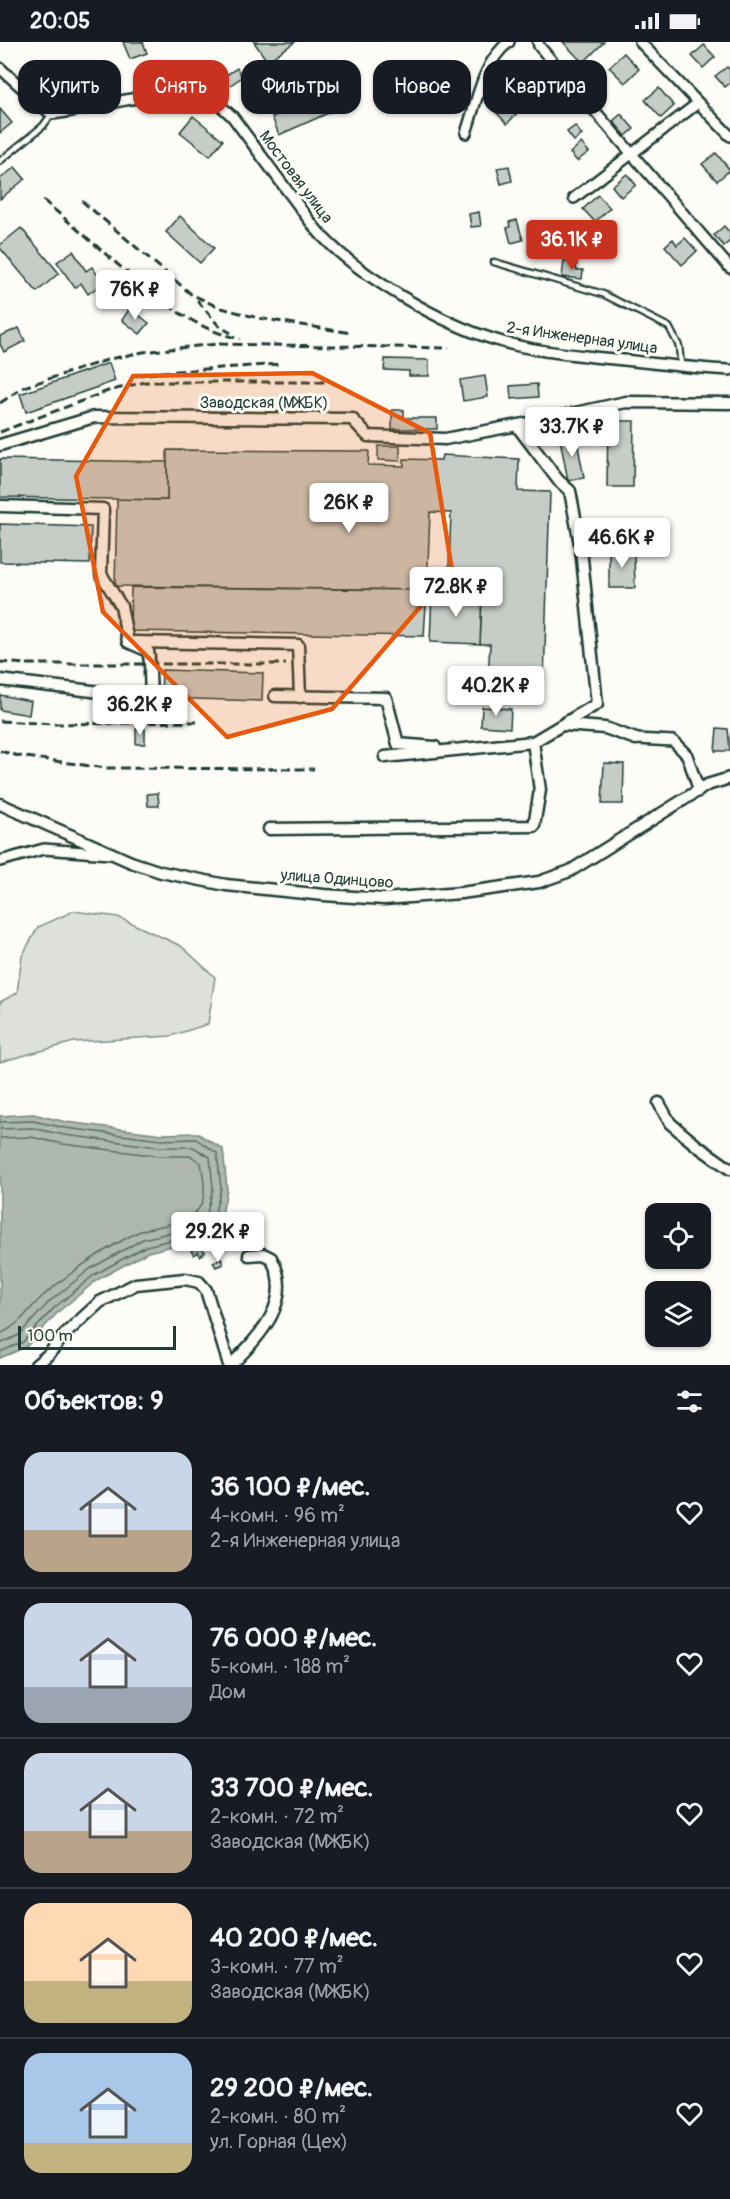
<!DOCTYPE html>
<html lang="ru">
<meta charset="utf-8">
<style>
:root{--surface:#171b24;--page:#242831;--text:#f1f3f6;--muted:#9ea1a6;--line:#363941;--accent:#c8321e}
body{margin:0;font-family:Pangolin,sans-serif;background:var(--page);color:var(--text);height:100vh;display:flex;flex-direction:column;font-size:22px;white-space:nowrap}
*{box-sizing:border-box;margin:0}
p{font-size:20px;color:var(--muted)}
.icon{flex:none;width:33px;height:33px;fill:none;stroke:currentColor;stroke-width:2;stroke-linecap:round;stroke-linejoin:round}
.map{position:relative;height:1323px;overflow:hidden}
.panel{display:flex;flex-direction:column;background:var(--surface);flex:1}
.panel>*{flex:none}
.top-card{position:absolute;left:18px;top:18px;width:694px;height:54px;display:flex;gap:12px}
.controls{position:absolute;left:645px;top:1161px;display:grid;gap:12px}
.controls a{display:grid;place-items:center;width:66px;height:66px;border-radius:12px;background:var(--surface);box-shadow:0 2px 4px #0004;font-size:30px}
.scale{position:absolute;left:18px;bottom:15px;width:158px;box-sizing:border-box;padding-left:6px;border:3px solid #1f3d34;border-top:0;font-size:16px;line-height:21px;white-space:nowrap;color:#1f3d34;-webkit-text-stroke:4px #fdfcf7;paint-order:stroke}
.price{position:absolute;translate:-50% -51px;padding:0 14px;border-radius:6px;background:#fff;color:#222;font-size:20px;line-height:39px;filter:drop-shadow(0 2px 3px #0008)}
.price::after{content:'';position:absolute;left:50%;top:36px;width:18px;height:14px;margin-left:-9px;background:inherit;clip-path:polygon(0 0,100% 0,50% 100%)}
.price.current{background:var(--accent);color:#fff}
ul{padding:0;list-style:none}
li{display:flex;align-items:center;gap:18px;height:150px;padding:0 24px}
li+li{border-top:2px solid var(--line)}
li span{display:grid;place-items:center;flex:none;width:168px;height:120px;border-radius:18px;color:#555}
li>.icon{margin-inline-start:auto}
span .icon{width:72px;height:72px;fill:#fffc;stroke-width:1}
li b{font-size:26px}
h2{display:flex;justify-content:space-between;align-items:center;height:72px;padding:0 24px;font-size:26px}
.tag{padding:0 21px;border-radius:18px;background:var(--surface);box-shadow:0 2px 4px #0004;font-size:21px;line-height:54px}
.tag.current{background:var(--accent);color:#fff}
.status{display:flex;justify-content:space-between;align-items:center;height:42px;padding:0 30px;background:var(--surface);direction:ltr}
.status svg{height:16px;fill:currentColor}
.map>svg:first-child{display:block}
.green{fill:#dde0db;stroke:#7e8e88;stroke-width:1.5}
.water{fill:#aeb8b1;stroke:#75877f;stroke-width:1.5}
.lines{fill:none;stroke-linecap:round;stroke-linejoin:round}
.shore{stroke:#586e66;stroke-width:1.5}
.building{fill:#c6cdc7;stroke:#1f3d34;stroke-width:1.5}
.service-casing{stroke:#1f3d34;stroke-width:9}
.minor-casing{stroke:#1f3d34;stroke-width:14}
.tertiary-casing{stroke:#1f3d34;stroke-width:15}
.service{stroke:#fdfcf7;stroke-width:4.5}
.minor{stroke:#fdfcf7;stroke-width:9}
.tertiary{stroke:#fdfcf7;stroke-width:10}
.rail{stroke:#1f3d34;stroke-width:3;stroke-dasharray:9 4.5;stroke-linecap:butt}
.minor-bridge-casing{stroke:#1f3d34;stroke-width:14;stroke-linecap:butt}
.minor-bridge{stroke:#fdfcf7;stroke-width:9}
.marked{fill:#e8590c;fill-opacity:0.2;stroke:#e8590c;stroke-width:4.5;stroke-linejoin:round}
.labels{text-anchor:middle;dominant-baseline:central;stroke-width:6;stroke-linejoin:round;paint-order:stroke}
.street-label{font-size:16px;fill:#1f3d34;stroke:#fdfcf7}
</style>
<div class="status"><b>20:05</b><svg viewBox="0 0 49 12"><path d="M0 12V9h3v3zM5 12V6h3v6zM10 12V3h3v9zM15 12V0h3v12zM26 1h20v11H26zM47 4h2v5h-2z"/></svg></div>
<div class="map">
<svg width="730" height="1323" viewBox="0 0 730 1323">
<rect width="100%" height="100%" fill="#fdfcf7"/>
<filter id="ink" filterUnits="userSpaceOnUse"><feTurbulence type="fractalNoise" baseFrequency=".0167" numOctaves="2"/><feDisplacementMap in="SourceGraphic" scale="12" xChannelSelector="R" yChannelSelector="G"/><feConvolveMatrix kernelMatrix="1 2 1 2 8 2 1 2 1" color-interpolation-filters="sRGB"/></filter>
<g filter="url(#ink)">
<polygon class="green" points="74,869 118,875 181,904 215,935 208,982 171,994 74,1000 0,1020 0,960 17,951 22,914 38,885"/>
<polygon class="water" points="33,1072 66,1080 162,1092 197,1091 223,1107 227,1147 221,1178 196,1198 148,1210 97,1238 58,1270 26,1305 0,1316 0,1074"/>
<g class="lines">
<g class="shore">
<polyline points="0,1080 33,1079 65,1086 161,1098 196,1097 217,1111 221,1146 214,1175 193,1193 146,1204 94,1233 54,1266 23,1300 0,1310"/>
<polyline points="0,1087 32,1086 64,1093 160,1105 193,1105 210,1115 213,1146 207,1171 190,1186 143,1197 90,1227 49,1260 19,1293 0,1302"/>
<path d="M0,1096L31,1095L63,1102L159,1114H191L201,1121C203,1134 208,1154 199,1166C186,1186 155,1181 136,1191C103,1208 73,1228 44,1253C28,1267 21,1283 0,1292"/>
</g>
</g>
<g class="building">
<polygon points="123,0 143,0 147,11 130,17"/>
<polygon points="254,0 295,0 267,19"/>
<polygon points="563,0 604,0 583,21"/>
<polygon points="704,3 715,15 703,26 692,14"/>
<polygon points="624,11 639,27 625,41 609,25"/>
<polygon points="727,25 730,28 730,41 725,45 715,34"/>
<polygon points="237,26 242,35 226,46 220,37"/>
<polygon points="551,33 557,40 543,51 535,42 544,34 547,37"/>
<polygon points="659,46 674,64 661,76 645,58"/>
<polygon points="328,50 335,68 279,93 272,75"/>
<polygon points="506,58 518,70 507,82 495,69"/>
<polygon points="0,67 12,81 0,91"/>
<polygon points="621,72 634,87 626,94 613,79"/>
<polygon points="193,74 223,98 210,114 180,90"/>
<polygon points="575,84 582,93 574,99 567,90"/>
<polygon points="581,101 589,110 577,119 570,111"/>
<polygon points="716,111 730,128 717,139 702,122"/>
<polygon points="509,124 512,139 501,142 497,126"/>
<polygon points="15,125 25,137 0,157 0,137"/>
<polygon points="627,132 636,143 621,155 612,144"/>
<polygon points="598,153 610,166 595,180 583,167"/>
<polygon points="479,170 481,184 471,185 469,172"/>
<polygon points="180,174 214,206 200,221 166,190"/>
<polygon points="517,178 523,198 511,201 507,186 510,185 509,180"/>
<polygon points="724,184 730,191 730,199 724,204 714,193"/>
<polygon points="21,186 59,231 37,250 0,206 0,203"/>
<polygon points="578,186 591,197 579,209 570,201 574,197 571,194"/>
<polygon points="685,196 697,209 682,223 665,204 673,197 677,203"/>
<polygon points="73,209 86,229 92,225 103,241 88,252 81,241 75,246 57,220"/>
<polygon points="564,219 577,220 576,228 583,228 582,237 562,235"/>
<polygon points="130,266 149,281 140,292 122,278"/>
<polygon points="19,286 25,299 4,310 0,302 0,294"/>
<polygon points="385,317 429,318 429,334 409,334 409,329 384,328"/>
<polygon points="109,321 115,339 26,370 20,352"/>
<polygon points="485,334 488,355 463,359 460,338"/>
<polygon points="537,342 538,355 511,357 510,344"/>
<polygon points="392,368 404,368 404,376 437,376 437,387 392,387"/>
<polygon points="608,379 634,379 633,445 607,445"/>
<polygon points="576,394 584,436 568,439 560,397"/>
<polygon points="378,404 400,404 400,419 378,418"/>
<polygon points="167,408 369,409 368,423 404,424 404,417 441,418 442,413 519,417 518,449 550,450 544,638 488,636 490,602 480,602 482,552 448,550 451,471 430,470 427,548 115,544 117,457 167,458"/>
<polygon points="0,417 167,420 167,458 0,455"/>
<polygon points="0,482 91,485 90,522 0,520"/>
<polygon points="634,508 635,546 609,546 609,509"/>
<polygon points="131,545 427,548 424,594 130,589"/>
<polygon points="432,550 482,552 480,602 430,600"/>
<polygon points="162,628 263,631 262,659 161,656"/>
<polygon points="0,653 31,659 29,673 0,668"/>
<polygon points="482,665 511,667 510,686 481,684"/>
<polygon points="717,686 728,687 730,709 715,709"/>
<rect x="136" y="687" width="9" height="15"/>
<polygon points="604,721 624,722 623,762 602,762"/>
<polygon points="158,751 159,764 148,764 147,752"/>
<polygon points="200,1203 205,1210 200,1214 198,1210 194,1213 191,1209"/>
<polygon points="221,1216 223,1222 216,1225 213,1220"/>
</g>
<g class="lines">
<defs>
<g id="service">
<polyline points="0,119 43,84 51,73"/>
<polyline points="494,220 603,252 669,285 679,304 681,324"/>
</g>
<g id="minor">
<polyline points="538,0 539,4 730,226"/>
<polyline points="640,0 730,94"/>
<path d="M0,26L51,72C99,68 173,37 217,62C223,65 227,70 232,74C251,100 270,125 289,151C300,165 310,181 322,194C361,235 442,282 496,298C531,309 568,312 603,316C646,320 688,326 730,328"/>
<path d="M466,91C476,62 483,19 509,0"/>
<polyline points="574,156 698,61"/>
<polyline points="636,697 673,699 687,713 699,749"/>
<polyline points="0,819 44,807 110,812"/>
</g>
<g id="tertiary">
<polyline points="0,403 94,375 352,377 368,394 445,397 539,379 626,360 730,361"/>
<polyline points="0,464 103,467 101,532 121,564 128,600 148,609 149,615"/>
<polyline points="134,600 298,603 300,655"/>
<polyline points="0,638 151,656 150,629"/>
<polyline points="275,654 386,656 398,702 435,705"/>
<polyline points="563,683 605,686 636,697"/>
<polyline points="385,715 533,700 597,662 581,507 570,449 558,438 517,384"/>
<polyline points="0,762 131,820 161,830 226,843 324,853 384,857 461,851 539,840 570,829 707,743 730,736"/>
<polyline points="269,787 534,784 540,748 533,700"/>
<polyline points="659,1061 670,1081 696,1103 730,1127"/>
<polyline points="36,1323 49,1312 65,1292 100,1260 136,1242 185,1237 199,1240 206,1248 229,1323"/>
<path d="M231,1323C260,1294 295,1258 271,1216L263,1212L249,1213"/>
</g>
</defs>
<use href="#service" class="service-casing"/>
<use href="#minor" class="minor-casing"/>
<use href="#tertiary" class="tertiary-casing"/>
<use href="#service" class="service"/>
<use href="#minor" class="minor"/>
<use href="#tertiary" class="tertiary"/>
<g class="rail">
<path d="M43,158C68,179 92,200 116,221C154,253 190,286 240,297"/>
<polyline points="82,159 191,252 218,265 258,276 351,291"/>
<polyline points="197,258 219,284 231,291"/>
<polyline points="134,334 162,330 281,322"/>
<polyline points="0,361 24,345 110,317 143,310 216,302 449,306"/>
<polyline points="0,390 108,349 145,340 325,340"/>
<polyline points="0,620 26,622 286,622"/>
<polyline points="0,679 55,682 197,680"/>
<polyline points="0,709 19,714 105,726 314,727"/>
</g>
<defs>
<polyline id="minor-bridge" points="149,615 150,629"/>
</defs>
<use href="#minor-bridge" class="minor-bridge-casing"/>
<use href="#minor-bridge" class="minor-bridge"/>
</g>
</g>
<path class="marked" d="M312,331L430,391L452,528L332,667L227,695L103,570L76,434L133,334Z"/>
<g class="labels">
<g class="street-label">
<text transform="translate(296 135) rotate(53)">Мостовая улица</text>
<text transform="translate(582 296) rotate(8)">2-я Инженерная улица</text>
<text x="264" y="361">Заводская (МЖБК)</text>
<text transform="translate(337 837) rotate(4)">улица Одинцово</text>
</g>
</g>
</svg>
<div class="controls">
<a><svg class="icon" aria-label="locate" viewBox="0 0 24 24"><circle cx="12" cy="12" r="6"/><path d="M12 2v4M12 18v4M2 12h4M18 12h4"/></svg></a>
<a><svg class="icon" aria-label="layers" viewBox="0 0 24 24"><path d="M12 4l9 5-9 5-9-5zM3 14l9 5 9-5"/></svg></a>
</div>
<div class="scale">100 m</div>
<b class="price current" style="left:572px;top:229px">36.1K ₽</b>
<b class="price" style="left:135px;top:279px">76K ₽</b>
<b class="price" style="left:572px;top:416px">33.7K ₽</b>
<b class="price" style="left:349px;top:492px">26K ₽</b>
<b class="price" style="left:622px;top:527px">46.6K ₽</b>
<b class="price" style="left:456px;top:576px">72.8K ₽</b>
<b class="price" style="left:496px;top:675px">40.2K ₽</b>
<b class="price" style="left:140px;top:694px">36.2K ₽</b>
<b class="price" style="left:218px;top:1221px">29.2K ₽</b>
<div class="top-card">
<a class="tag">Купить</a>
<a class="tag current">Снять</a>
<a class="tag">Фильтры</a>
<a class="tag">Новое</a>
<a class="tag">Квартира</a>
</div>
</div>
<section class="panel">
<h2>Объектов: 9<svg class="icon" aria-label="filters" viewBox="0 0 24 24"><path d="M4 7h16M4 17h16"/><circle cx="9" cy="7" r="2"/><circle cx="15" cy="17" r="2"/></svg></h2>
<ul>
<li><span style="background:linear-gradient(#c9d6e8 65%,#b9a48a 0)"><svg class="icon" aria-label="home" viewBox="0 0 24 24"><path d="M3 11l9-7 9 7M6 9v11h12V9"/></svg></span><div><b>36 100 ₽/мес.</b><p>4-комн. · 96 m²</p><p>2-я Инженерная улица</p></div><svg class="icon" aria-label="heart" viewBox="0 0 24 24"><path d="M12 20l-8-8c-3-5 5-10 8-4 3-6 11-1 8 4z"/></svg></li>
<li><span style="background:linear-gradient(#c9d6e8 70%,#9aa5b1 0)"><svg class="icon" aria-label="home" viewBox="0 0 24 24"><path d="M3 11l9-7 9 7M6 9v11h12V9"/></svg></span><div><b>76 000 ₽/мес.</b><p>5-комн. · 188 m²</p><p>Дом</p></div><svg class="icon" aria-label="heart" viewBox="0 0 24 24"><path d="M12 20l-8-8c-3-5 5-10 8-4 3-6 11-1 8 4z"/></svg></li>
<li><span style="background:linear-gradient(#c9d6e8 65%,#b9a48a 0)"><svg class="icon" aria-label="home" viewBox="0 0 24 24"><path d="M3 11l9-7 9 7M6 9v11h12V9"/></svg></span><div><b>33 700 ₽/мес.</b><p>2-комн. · 72 m²</p><p>Заводская (МЖБК)</p></div><svg class="icon" aria-label="heart" viewBox="0 0 24 24"><path d="M12 20l-8-8c-3-5 5-10 8-4 3-6 11-1 8 4z"/></svg></li>
<li><span style="background:linear-gradient(#ffd9b3 65%,#c2b280 0)"><svg class="icon" aria-label="home" viewBox="0 0 24 24"><path d="M3 11l9-7 9 7M6 9v11h12V9"/></svg></span><div><b>40 200 ₽/мес.</b><p>3-комн. · 77 m²</p><p>Заводская (МЖБК)</p></div><svg class="icon" aria-label="heart" viewBox="0 0 24 24"><path d="M12 20l-8-8c-3-5 5-10 8-4 3-6 11-1 8 4z"/></svg></li>
<li><span style="background:linear-gradient(#a9c7e8 75%,#c2b280 0)"><svg class="icon" aria-label="home" viewBox="0 0 24 24"><path d="M3 11l9-7 9 7M6 9v11h12V9"/></svg></span><div><b>29 200 ₽/мес.</b><p>2-комн. · 80 m²</p><p>ул. Горная (Цех)</p></div><svg class="icon" aria-label="heart" viewBox="0 0 24 24"><path d="M12 20l-8-8c-3-5 5-10 8-4 3-6 11-1 8 4z"/></svg></li>
</ul>
</section>
